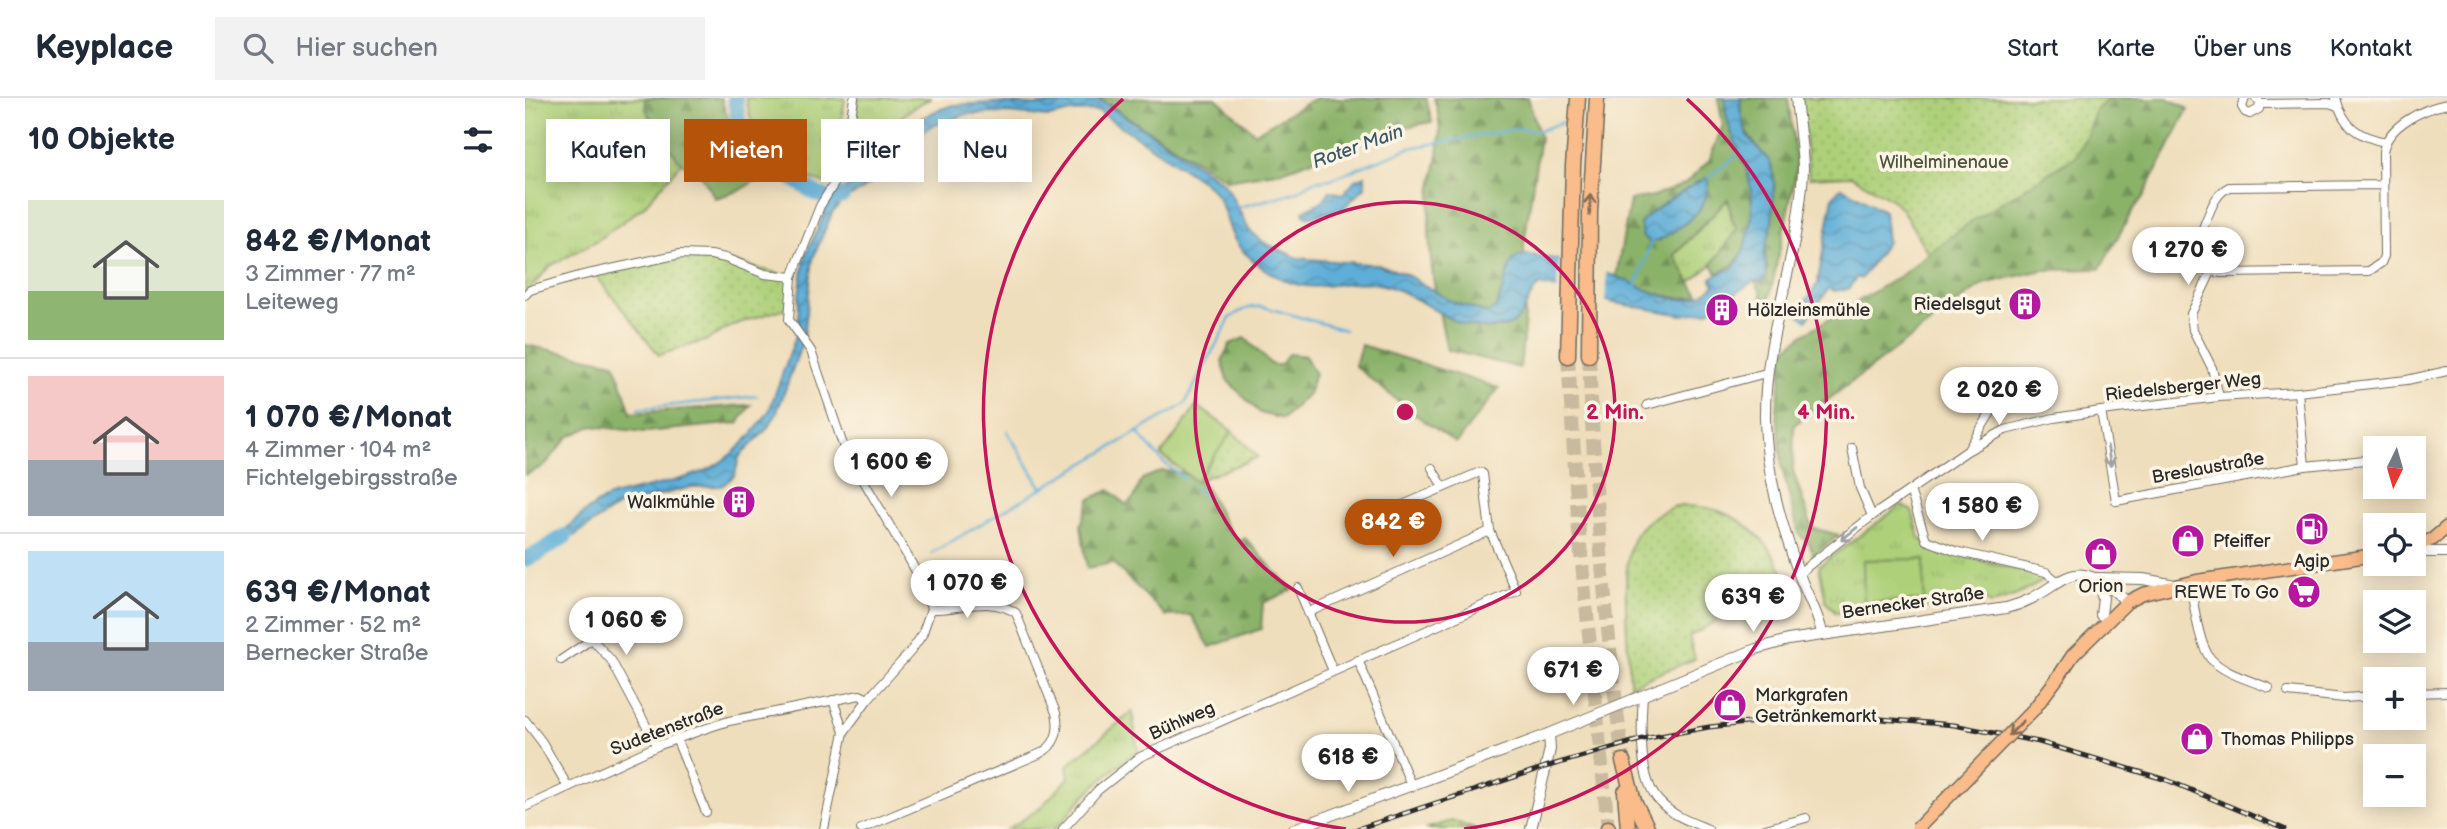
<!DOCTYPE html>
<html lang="de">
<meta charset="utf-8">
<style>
:root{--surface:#fff;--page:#f2f2f3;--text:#1f2937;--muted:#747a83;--line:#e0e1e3;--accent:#b45309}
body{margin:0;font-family:"Balsamiq Sans",sans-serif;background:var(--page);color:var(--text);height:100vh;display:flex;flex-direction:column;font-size:26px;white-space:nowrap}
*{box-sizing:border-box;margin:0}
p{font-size:23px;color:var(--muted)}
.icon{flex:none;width:38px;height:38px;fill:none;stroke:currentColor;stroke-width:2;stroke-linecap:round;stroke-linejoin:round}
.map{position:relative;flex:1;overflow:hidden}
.panel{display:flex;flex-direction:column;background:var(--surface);width:525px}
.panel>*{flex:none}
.hud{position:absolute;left:21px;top:21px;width:665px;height:63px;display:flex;gap:14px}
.needle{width:46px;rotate:185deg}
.buttons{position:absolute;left:1838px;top:338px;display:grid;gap:14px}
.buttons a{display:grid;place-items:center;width:63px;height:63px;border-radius:0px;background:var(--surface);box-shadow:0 4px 18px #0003;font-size:35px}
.price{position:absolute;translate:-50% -60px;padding:0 16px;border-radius:24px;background:#fff;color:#222;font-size:23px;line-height:46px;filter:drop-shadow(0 2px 4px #0008)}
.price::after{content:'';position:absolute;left:50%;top:42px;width:21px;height:16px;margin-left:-10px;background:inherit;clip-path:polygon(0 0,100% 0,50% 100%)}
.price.current{background:var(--accent);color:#fff}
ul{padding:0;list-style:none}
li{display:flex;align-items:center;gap:21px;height:175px;padding:0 28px}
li+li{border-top:2px solid var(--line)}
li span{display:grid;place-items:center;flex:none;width:196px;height:140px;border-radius:0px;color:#555}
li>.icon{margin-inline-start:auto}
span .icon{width:84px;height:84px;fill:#fffc;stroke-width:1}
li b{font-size:30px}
h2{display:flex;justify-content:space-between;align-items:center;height:84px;padding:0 28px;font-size:30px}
.pill{padding:0 24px;border-radius:0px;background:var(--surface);box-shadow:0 4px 18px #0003;font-size:24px;line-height:63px}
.pill.current{background:var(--accent);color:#fff}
header{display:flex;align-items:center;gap:42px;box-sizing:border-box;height:98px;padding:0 35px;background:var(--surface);border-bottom:2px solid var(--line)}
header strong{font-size:33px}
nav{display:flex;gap:38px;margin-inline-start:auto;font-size:24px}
.search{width:490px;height:63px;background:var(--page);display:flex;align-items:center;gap:18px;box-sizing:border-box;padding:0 24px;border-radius:0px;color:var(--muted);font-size:26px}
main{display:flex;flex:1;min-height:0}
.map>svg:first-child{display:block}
.grass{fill:url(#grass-tufts);stroke:#6c7e52;stroke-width:2}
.forest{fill:url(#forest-firs);stroke:#5a6e4a;stroke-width:2;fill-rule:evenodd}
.park{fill:url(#park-dots);stroke:#6c7e52;stroke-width:2}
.pitch{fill:#add079;stroke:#6c7e52;stroke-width:2}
.water{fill:url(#water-waves);stroke:#446c82;stroke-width:2}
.pier{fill:#efdebc}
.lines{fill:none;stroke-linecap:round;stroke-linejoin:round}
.stream{stroke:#5daed8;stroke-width:2.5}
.river{stroke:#5daed8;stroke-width:16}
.motorway-tunnel{stroke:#c8ba9f;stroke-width:14;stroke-dasharray:14 7;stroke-linecap:butt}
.minor-casing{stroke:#706a5e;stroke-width:10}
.tertiary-casing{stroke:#706a5e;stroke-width:12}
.primary-casing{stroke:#706a5e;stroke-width:15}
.motorway-casing{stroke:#706a5e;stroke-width:17}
.minor{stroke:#fff;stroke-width:8}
.tertiary{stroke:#fff;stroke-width:10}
.primary{stroke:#f9bc8a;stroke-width:12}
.motorway{stroke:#f9bc8a;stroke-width:14}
.rail-casing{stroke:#2b2b2b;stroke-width:5}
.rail{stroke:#fcf5e5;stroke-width:2.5;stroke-dasharray:8;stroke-linecap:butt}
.primary-bridge-casing{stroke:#706a5e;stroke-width:15;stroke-linecap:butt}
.primary-bridge{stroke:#f9bc8a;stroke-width:12}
.oneway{stroke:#886c56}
.oneway2{stroke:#a0a0a0}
.ring{fill:none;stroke:#c2185b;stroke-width:3.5}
.labels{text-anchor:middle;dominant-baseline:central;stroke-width:7;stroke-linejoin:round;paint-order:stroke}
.park-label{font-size:18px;fill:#4c543e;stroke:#fcf5e5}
.poi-label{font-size:18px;fill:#2b2b2b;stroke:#fcf5e5;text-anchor:start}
.street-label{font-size:18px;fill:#2b2b2b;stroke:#fcf5e5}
.water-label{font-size:19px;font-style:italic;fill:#3c5968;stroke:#fcf5e5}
.centre{fill:#c2185b;stroke:#fcf5e5;stroke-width:3.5}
.ring-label{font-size:21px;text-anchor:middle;font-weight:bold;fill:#c2185b;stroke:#fcf5e5;stroke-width:7;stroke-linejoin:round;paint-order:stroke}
</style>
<header>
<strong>Keyplace</strong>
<div class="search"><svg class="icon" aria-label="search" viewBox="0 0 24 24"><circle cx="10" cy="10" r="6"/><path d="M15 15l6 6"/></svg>Hier suchen</div>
<nav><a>Start</a><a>Karte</a><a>Über uns</a><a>Kontakt</a></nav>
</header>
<main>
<section class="panel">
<h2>10 Objekte<svg class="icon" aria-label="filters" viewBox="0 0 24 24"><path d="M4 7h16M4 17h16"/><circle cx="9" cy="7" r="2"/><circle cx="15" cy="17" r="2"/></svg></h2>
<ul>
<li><span style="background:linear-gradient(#dfe7d0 65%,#8fb573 0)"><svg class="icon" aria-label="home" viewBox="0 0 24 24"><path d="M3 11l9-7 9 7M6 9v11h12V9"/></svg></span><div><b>842 €/Monat</b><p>3 Zimmer · 77 m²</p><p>Leiteweg</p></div></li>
<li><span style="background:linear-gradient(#f6c9c9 60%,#9aa5b1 0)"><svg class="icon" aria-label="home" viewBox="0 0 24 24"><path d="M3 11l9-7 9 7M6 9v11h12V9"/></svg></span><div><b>1 070 €/Monat</b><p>4 Zimmer · 104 m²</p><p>Fichtelgebirgsstraße</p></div></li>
<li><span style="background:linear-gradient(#bfe0f5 65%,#9aa5b1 0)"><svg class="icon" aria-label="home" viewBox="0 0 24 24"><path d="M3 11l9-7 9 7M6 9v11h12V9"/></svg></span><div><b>639 €/Monat</b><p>2 Zimmer · 52 m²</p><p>Bernecker Straße</p></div></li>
</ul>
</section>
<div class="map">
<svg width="1922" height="731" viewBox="0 0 1922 731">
<defs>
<pattern id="grass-tufts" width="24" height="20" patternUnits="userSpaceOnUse" patternTransform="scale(1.75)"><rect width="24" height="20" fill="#add079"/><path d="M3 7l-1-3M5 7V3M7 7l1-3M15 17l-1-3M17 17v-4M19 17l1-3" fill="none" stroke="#95b369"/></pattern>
<pattern id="forest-firs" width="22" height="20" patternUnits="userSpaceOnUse" patternTransform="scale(1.75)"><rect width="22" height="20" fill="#8ab269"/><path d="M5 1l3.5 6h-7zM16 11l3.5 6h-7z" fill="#719157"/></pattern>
<pattern id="park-dots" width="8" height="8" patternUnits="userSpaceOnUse" patternTransform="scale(1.75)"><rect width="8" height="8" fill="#add079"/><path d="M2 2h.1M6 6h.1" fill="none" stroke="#95b369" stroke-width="1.8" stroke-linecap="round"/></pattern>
<pattern id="water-waves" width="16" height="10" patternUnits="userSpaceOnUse" patternTransform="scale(1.75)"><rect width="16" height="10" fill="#5daed8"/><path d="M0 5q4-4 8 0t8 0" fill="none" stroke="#4d8eaf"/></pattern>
</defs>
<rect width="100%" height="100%" fill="#fcf5e5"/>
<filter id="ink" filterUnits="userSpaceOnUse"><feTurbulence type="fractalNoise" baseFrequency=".0143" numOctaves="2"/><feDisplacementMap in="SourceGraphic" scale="14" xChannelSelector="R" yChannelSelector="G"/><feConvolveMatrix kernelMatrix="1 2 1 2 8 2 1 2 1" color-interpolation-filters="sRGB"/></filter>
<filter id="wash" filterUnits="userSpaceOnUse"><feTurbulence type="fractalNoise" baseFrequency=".00686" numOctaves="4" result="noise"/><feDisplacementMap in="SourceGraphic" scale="28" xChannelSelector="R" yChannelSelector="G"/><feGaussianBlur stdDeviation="1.57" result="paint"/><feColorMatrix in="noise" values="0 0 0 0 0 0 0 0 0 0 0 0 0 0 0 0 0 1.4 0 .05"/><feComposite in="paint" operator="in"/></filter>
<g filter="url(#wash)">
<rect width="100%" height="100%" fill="#efdebc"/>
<g class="grass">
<path d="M0,0H120C123,25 142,47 157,65L118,109L73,142L25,168L0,197Z"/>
<polygon points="221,0 320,0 309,72 302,87 280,78 228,31"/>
<path d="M333,0H407C370,15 368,33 346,60C339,69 330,75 322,82Z"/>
<polygon points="1203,101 1207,122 1212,131 1187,166 1165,185 1149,158"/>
<polygon points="1376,407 1387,413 1395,440 1407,450 1521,479 1520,482 1492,497 1466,506 1458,501 1346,516 1311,515 1301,504 1294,468"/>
<path d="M607,614L613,653C582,674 554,701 531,731H483L514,711L544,680L542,668Z"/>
<polygon points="927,723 951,731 900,731"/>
</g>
<g class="forest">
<polygon points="120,0 196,0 205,27 226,52 241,75 216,92 190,100 176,77 157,65 141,46 121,12"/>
<polygon points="573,0 691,0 730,35 790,0 901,0 907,24 875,30 757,73 702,82"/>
<path d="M909,0H1003L1015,39L999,145L1000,219L995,270L922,252C912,204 901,157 905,107C908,64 923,46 909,0Z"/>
<path d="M1193,0H1200C1199,24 1210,41 1218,62C1228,86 1230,116 1222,142C1216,160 1210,169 1192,175L1187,166L1212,131L1207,122L1203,101L1149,157L1174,198C1145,205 1118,190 1091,179L1105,102L1129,98L1160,86L1184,63L1198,27ZM1172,84L1163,122L1134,143L1131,111L1162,93Z"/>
<path d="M1216,0H1263L1272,70L1243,207L1238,208L1236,193L1229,183L1243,171C1233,145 1255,105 1248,73C1245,63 1239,58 1233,50C1221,36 1213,19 1216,0Z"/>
<polygon points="1584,0 1643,0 1663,11 1618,99 1606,115 1575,171 1518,172 1458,186 1269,327 1268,373 1287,430 1314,437 1288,458 1285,446 1274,437 1257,370 1252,313 1259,252 1279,236 1378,176 1417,144 1450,121 1551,58 1564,32 1570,13"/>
<polygon points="720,240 747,267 756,267 763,256 780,258 790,276 783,296 758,321 735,315 702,282 697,263 705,246"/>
<polygon points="0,247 90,265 106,315 226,307 213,325 120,334 67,328 43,339 19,368 0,377"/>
<polygon points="836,247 974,290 931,345 885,313 830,268"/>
<path d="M637,373C694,372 682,414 714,443L720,440L767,492L738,505L736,531L685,549L666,517L641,518L588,465L562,470L556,427L565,401L585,392L601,407L609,400L617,381Z"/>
</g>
<g class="park">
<polygon points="1276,0 1584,0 1570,13 1564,32 1551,58 1450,121 1403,155 1376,110 1366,101 1326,78 1284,80"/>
<polygon points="155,156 212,165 267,179 264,209 208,227 182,242 134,257 68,174"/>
<polygon points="672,308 707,333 733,359 671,383 636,357"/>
<path d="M1150,408C1165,408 1180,408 1194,413C1225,423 1252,453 1261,483L1164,539L1170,561L1105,587C1104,552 1093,465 1111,436C1120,422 1135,415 1150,408Z"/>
</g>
<g class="pitch">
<polygon points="672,308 707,333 671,383 636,357"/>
<polygon points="1399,461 1399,503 1339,504 1338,462"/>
</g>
<g class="water">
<path d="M556,0H571L647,49L695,82L703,91L724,132L738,144L772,160L855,167L880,176L928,204L962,215L971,210C977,197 983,167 990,160C1001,149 1074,173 1090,178C1113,186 1137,203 1162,201C1174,200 1182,194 1190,187L1186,180C1192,175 1199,175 1206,171C1215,164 1218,153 1222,143C1230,117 1228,87 1218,62C1210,41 1199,24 1200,0H1216L1215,11L1222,37L1245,64L1249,82L1247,127L1239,155L1242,178L1237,184L1229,183L1183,213L1157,217L1090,205L1015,187C1000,196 1004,224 978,229C930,238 905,202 865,189C839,181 822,186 796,188C768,192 740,174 720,155C701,137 703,112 689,94C686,90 681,86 677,83L573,13L547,14L524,19L482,15L442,16L407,28L391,37L374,52L347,84L336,93L319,101L307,115L288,160L279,239L251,317L241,332L214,359L210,377L197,388L166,389L93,408L49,438L23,450L22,449C42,430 60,411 84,399C116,390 150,385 180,373C204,363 230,335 244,313L273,232L274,196L280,158L308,97L334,83L376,34L408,14L428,7L470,5L509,7L531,6Z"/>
<polygon points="840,78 840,89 817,111 784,119 779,116 778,113 798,103 805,93 818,96 830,82"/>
<path d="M1184,79C1183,89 1182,97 1178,106C1171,119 1140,143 1125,144L1117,138L1115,126C1125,113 1169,85 1184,79Z"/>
<polygon points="1317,89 1359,113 1362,144 1336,181 1332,179 1323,191 1309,193 1304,190 1282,222 1272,216 1294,184 1293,182 1308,98"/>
</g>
<polygon class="pier" points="1034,159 1082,173 1080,206 1032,194"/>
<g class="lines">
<g class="stream">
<polyline points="208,0 209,2"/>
<polyline points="1078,8 1094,0"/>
<polyline points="1183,80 1216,54"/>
<polyline points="711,110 771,94 789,83 806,81 884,50 992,31 1014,33 1046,21"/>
<polyline points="1111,188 1127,142"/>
<polyline points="113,311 232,298"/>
<polyline points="482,333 516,389"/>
<polyline points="612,334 637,363 661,382"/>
<polyline points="668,389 681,399"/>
<path d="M407,455L660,306L705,220C716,212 725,208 739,209L820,232"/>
</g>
<g class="river">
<polyline points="210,0 214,29 255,72 292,96 307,101 317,98"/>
<polyline points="0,461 12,456 40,438"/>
</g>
</g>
</g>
<g filter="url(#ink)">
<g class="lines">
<g class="motorway-tunnel">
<path d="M1064,257C1069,393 1081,528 1098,663"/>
<polyline points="1043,258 1054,435 1083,730"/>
</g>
<defs>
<g id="minor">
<polyline points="1720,0 1717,9 1720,14 1725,16 1734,11 1735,5 1731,0"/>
<path d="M1811,0C1818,28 1833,39 1861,44"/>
<polyline points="1735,6 1804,5 1813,8"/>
<path d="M1858,87L1704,89C1690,96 1686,111 1680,125C1671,146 1664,171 1696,175L1844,173L1856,165L1859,158L1858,54C1862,27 1898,11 1922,6"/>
<polyline points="1686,174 1666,216 1668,232 1687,270 1694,299"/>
<polyline points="0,197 5,192 54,178 155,156 186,157 200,160 240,176 267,179"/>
<polyline points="1773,294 1780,368"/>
<polyline points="1122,307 1241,275"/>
<polyline points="1576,313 1591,403 1780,368 1850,361"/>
<polyline points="1327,350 1335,390 1347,418"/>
<polyline points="1444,350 1481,290"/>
<polyline points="907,370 918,389"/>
<polyline points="1385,392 1401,442 1430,453 1521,474 1533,484"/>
<polyline points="1274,475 1347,418 1442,353 1480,332 1529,320 1576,313 1694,299 1773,294 1882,282 1922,273"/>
<path d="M1665,485C1669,505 1673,544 1685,560C1699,576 1725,582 1744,590"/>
<polyline points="773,490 808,573"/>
<polyline points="782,515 965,433"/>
<polyline points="36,562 67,541 86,562 132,648"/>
<polyline points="833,562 887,689"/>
<polyline points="1763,594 1819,600 1850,598"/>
<polyline points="1888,595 1922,594"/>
<path d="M1118,597C1116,627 1113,682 1135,704C1148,718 1166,724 1183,731"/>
<polyline points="308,602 319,634"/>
<polyline points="0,622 17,644 43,689"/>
<polyline points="151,640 181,714"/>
<polyline points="0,709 132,648 182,630 204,623 335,597 343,601"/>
<polyline points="299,731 319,634 343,601 386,553 397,537 406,511 400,490 383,459 318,347 286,253 264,222 267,179 295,108 312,81 321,53 329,0"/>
<path d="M336,731L514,656C531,648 535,632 531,615L491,515C465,497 436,512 406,511"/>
<polyline points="538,731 573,692 615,659 991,493 965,433 958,376 955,374 845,421"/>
<polyline points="1240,731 1281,720"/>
</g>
<g id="tertiary">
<path d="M1271,0C1273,23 1277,46 1278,69C1278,92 1273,120 1269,143C1258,203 1239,259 1240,321C1241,375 1256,426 1274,476C1281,496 1293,514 1297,535"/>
<polyline points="1888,454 1922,454"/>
<polyline points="1571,480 1618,481 1650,487"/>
<polyline points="1571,480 1578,500 1576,517"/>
<path d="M769,731L1024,636L1231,551L1263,542L1481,510C1540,496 1541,446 1602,504"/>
<polyline points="1006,731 1025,651 1024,636"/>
</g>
<g id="primary">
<polyline points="1888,449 1908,441 1922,429"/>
<polyline points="1534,578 1548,557 1602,504 1618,496 1672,483 1850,457"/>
</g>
<g id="motorway">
<polyline points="1064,257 1065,114 1072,0"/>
<polyline points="1043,258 1048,68 1053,0"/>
<polyline points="1098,663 1109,703 1123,731"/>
<polyline points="1100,694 1103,731"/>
<polyline points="1083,730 1083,731"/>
</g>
</defs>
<use href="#minor" class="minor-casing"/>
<use href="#tertiary" class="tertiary-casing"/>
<use href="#primary" class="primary-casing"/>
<use href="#motorway" class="motorway-casing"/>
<use href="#minor" class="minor"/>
<use href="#tertiary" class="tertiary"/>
<use href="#primary" class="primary"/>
<use href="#motorway" class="motorway"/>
<defs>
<polyline id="rail" points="832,731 1020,669 1118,641 1184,629 1281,619 1344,620 1429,627 1514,644 1642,682 1759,731"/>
</defs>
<use href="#rail" class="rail-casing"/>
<use href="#rail" class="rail"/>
<defs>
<polyline id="primary-bridge" points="1392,731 1509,611 1534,578"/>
</defs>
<use href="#primary-bridge" class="primary-bridge-casing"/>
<use href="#primary-bridge" class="primary-bridge"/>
</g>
<defs><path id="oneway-shaft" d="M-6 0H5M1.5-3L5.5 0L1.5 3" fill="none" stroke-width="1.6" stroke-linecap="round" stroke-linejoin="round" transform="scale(1.75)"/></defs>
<g class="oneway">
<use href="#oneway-shaft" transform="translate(1065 107) rotate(-88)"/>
<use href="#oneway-shaft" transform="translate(1491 630) rotate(134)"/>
</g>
<g class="oneway2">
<use href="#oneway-shaft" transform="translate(1584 358) rotate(81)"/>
<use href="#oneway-shaft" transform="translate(1324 436) rotate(141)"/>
</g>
</g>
<g class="ring">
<circle cx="880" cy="314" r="210"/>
<path d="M821 731A421 421 0 0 1 598 1M1162 1A421 421 0 0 1 939 731"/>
</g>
<defs>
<symbol id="building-disc" viewBox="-11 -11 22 22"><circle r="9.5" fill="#b5179e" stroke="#fcf5e5"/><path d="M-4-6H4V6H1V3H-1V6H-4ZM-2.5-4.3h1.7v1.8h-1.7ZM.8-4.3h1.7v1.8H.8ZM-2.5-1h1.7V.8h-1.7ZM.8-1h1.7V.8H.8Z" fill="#fff"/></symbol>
<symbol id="fuel-disc" viewBox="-11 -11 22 22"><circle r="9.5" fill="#b5179e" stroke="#fcf5e5"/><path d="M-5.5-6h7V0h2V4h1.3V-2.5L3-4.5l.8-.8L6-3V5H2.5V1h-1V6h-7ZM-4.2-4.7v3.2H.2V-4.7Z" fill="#fff"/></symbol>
<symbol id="shop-disc" viewBox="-11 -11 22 22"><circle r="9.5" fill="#b5179e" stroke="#fcf5e5"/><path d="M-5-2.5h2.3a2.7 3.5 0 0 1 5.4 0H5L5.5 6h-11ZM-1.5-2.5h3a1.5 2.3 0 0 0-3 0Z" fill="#fff"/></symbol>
<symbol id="supermarket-disc" viewBox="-11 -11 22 22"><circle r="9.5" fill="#b5179e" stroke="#fcf5e5"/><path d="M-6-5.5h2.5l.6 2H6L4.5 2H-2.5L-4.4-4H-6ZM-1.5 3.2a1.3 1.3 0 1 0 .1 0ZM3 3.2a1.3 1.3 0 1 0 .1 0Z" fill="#fff"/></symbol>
</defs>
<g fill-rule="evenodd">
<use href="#building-disc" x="1481" y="187" width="38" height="38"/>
<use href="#building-disc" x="1178" y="193" width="38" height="38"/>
<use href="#building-disc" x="195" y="385" width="38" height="38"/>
<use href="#fuel-disc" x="1768" y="412" width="38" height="38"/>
<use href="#shop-disc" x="1644" y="424" width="38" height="38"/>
<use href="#shop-disc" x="1557" y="437" width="38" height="38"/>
<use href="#supermarket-disc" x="1760" y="475" width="38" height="38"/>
<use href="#shop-disc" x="1186" y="588" width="38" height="38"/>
<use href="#shop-disc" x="1653" y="622" width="38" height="38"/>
</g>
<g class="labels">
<g class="park-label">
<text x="1419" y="64">Wilhelminenaue</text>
</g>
<g class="poi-label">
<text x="1476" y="206" text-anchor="end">Riedelsgut</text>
<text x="1222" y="212">Hölzleinsmühle</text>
<text x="190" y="404" text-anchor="end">Walkmühle</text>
<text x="1688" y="443">Pfeiffer</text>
<text x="1787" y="463" text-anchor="middle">Agip</text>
<text x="1576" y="488" text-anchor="middle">Orion</text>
<text x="1754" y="494" text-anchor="end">REWE To Go</text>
<text x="1230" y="597">Markgrafen<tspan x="1230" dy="21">Getränkemarkt</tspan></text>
<text x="1696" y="641">Thomas Philipps</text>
</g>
<g class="street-label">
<text transform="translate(1658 289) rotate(-6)">Riedelsberger Weg</text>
<text transform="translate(1683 370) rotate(-10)">Breslaustraße</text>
<text transform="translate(1388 505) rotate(-8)">Bernecker Straße</text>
<text transform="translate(657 623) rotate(-24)">Bühlweg</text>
<text transform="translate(142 631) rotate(-21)">Sudetenstraße</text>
</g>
<g class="water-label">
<text transform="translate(833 49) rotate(-20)">Roter Main</text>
</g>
</g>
<circle cx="880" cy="314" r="10" class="centre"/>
<g class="ring-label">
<text x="1090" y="321">2 Min.</text>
<text x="1301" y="321">4 Min.</text>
</g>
</svg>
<div class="buttons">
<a><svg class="needle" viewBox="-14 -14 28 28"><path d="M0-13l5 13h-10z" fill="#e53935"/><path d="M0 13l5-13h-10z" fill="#747a83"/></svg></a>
<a><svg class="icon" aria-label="locate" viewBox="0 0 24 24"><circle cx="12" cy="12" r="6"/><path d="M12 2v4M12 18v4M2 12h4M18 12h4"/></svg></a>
<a><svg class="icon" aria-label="layers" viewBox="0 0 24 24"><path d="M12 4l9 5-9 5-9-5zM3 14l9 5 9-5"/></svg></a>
<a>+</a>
<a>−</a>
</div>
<b class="price" style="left:1663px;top:189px">1 270 €</b>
<b class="price" style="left:1474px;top:329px">2 020 €</b>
<b class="price" style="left:366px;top:401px">1 600 €</b>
<b class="price" style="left:1457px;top:445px">1 580 €</b>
<b class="price current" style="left:868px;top:461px">842 €</b>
<b class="price" style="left:442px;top:522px">1 070 €</b>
<b class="price" style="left:1228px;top:536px">639 €</b>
<b class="price" style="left:101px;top:559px">1 060 €</b>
<b class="price" style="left:1048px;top:609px">671 €</b>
<b class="price" style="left:823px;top:696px">618 €</b>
<div class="hud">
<a class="pill">Kaufen</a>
<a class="pill current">Mieten</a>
<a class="pill">Filter</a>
<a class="pill">Neu</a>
</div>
</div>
</main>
